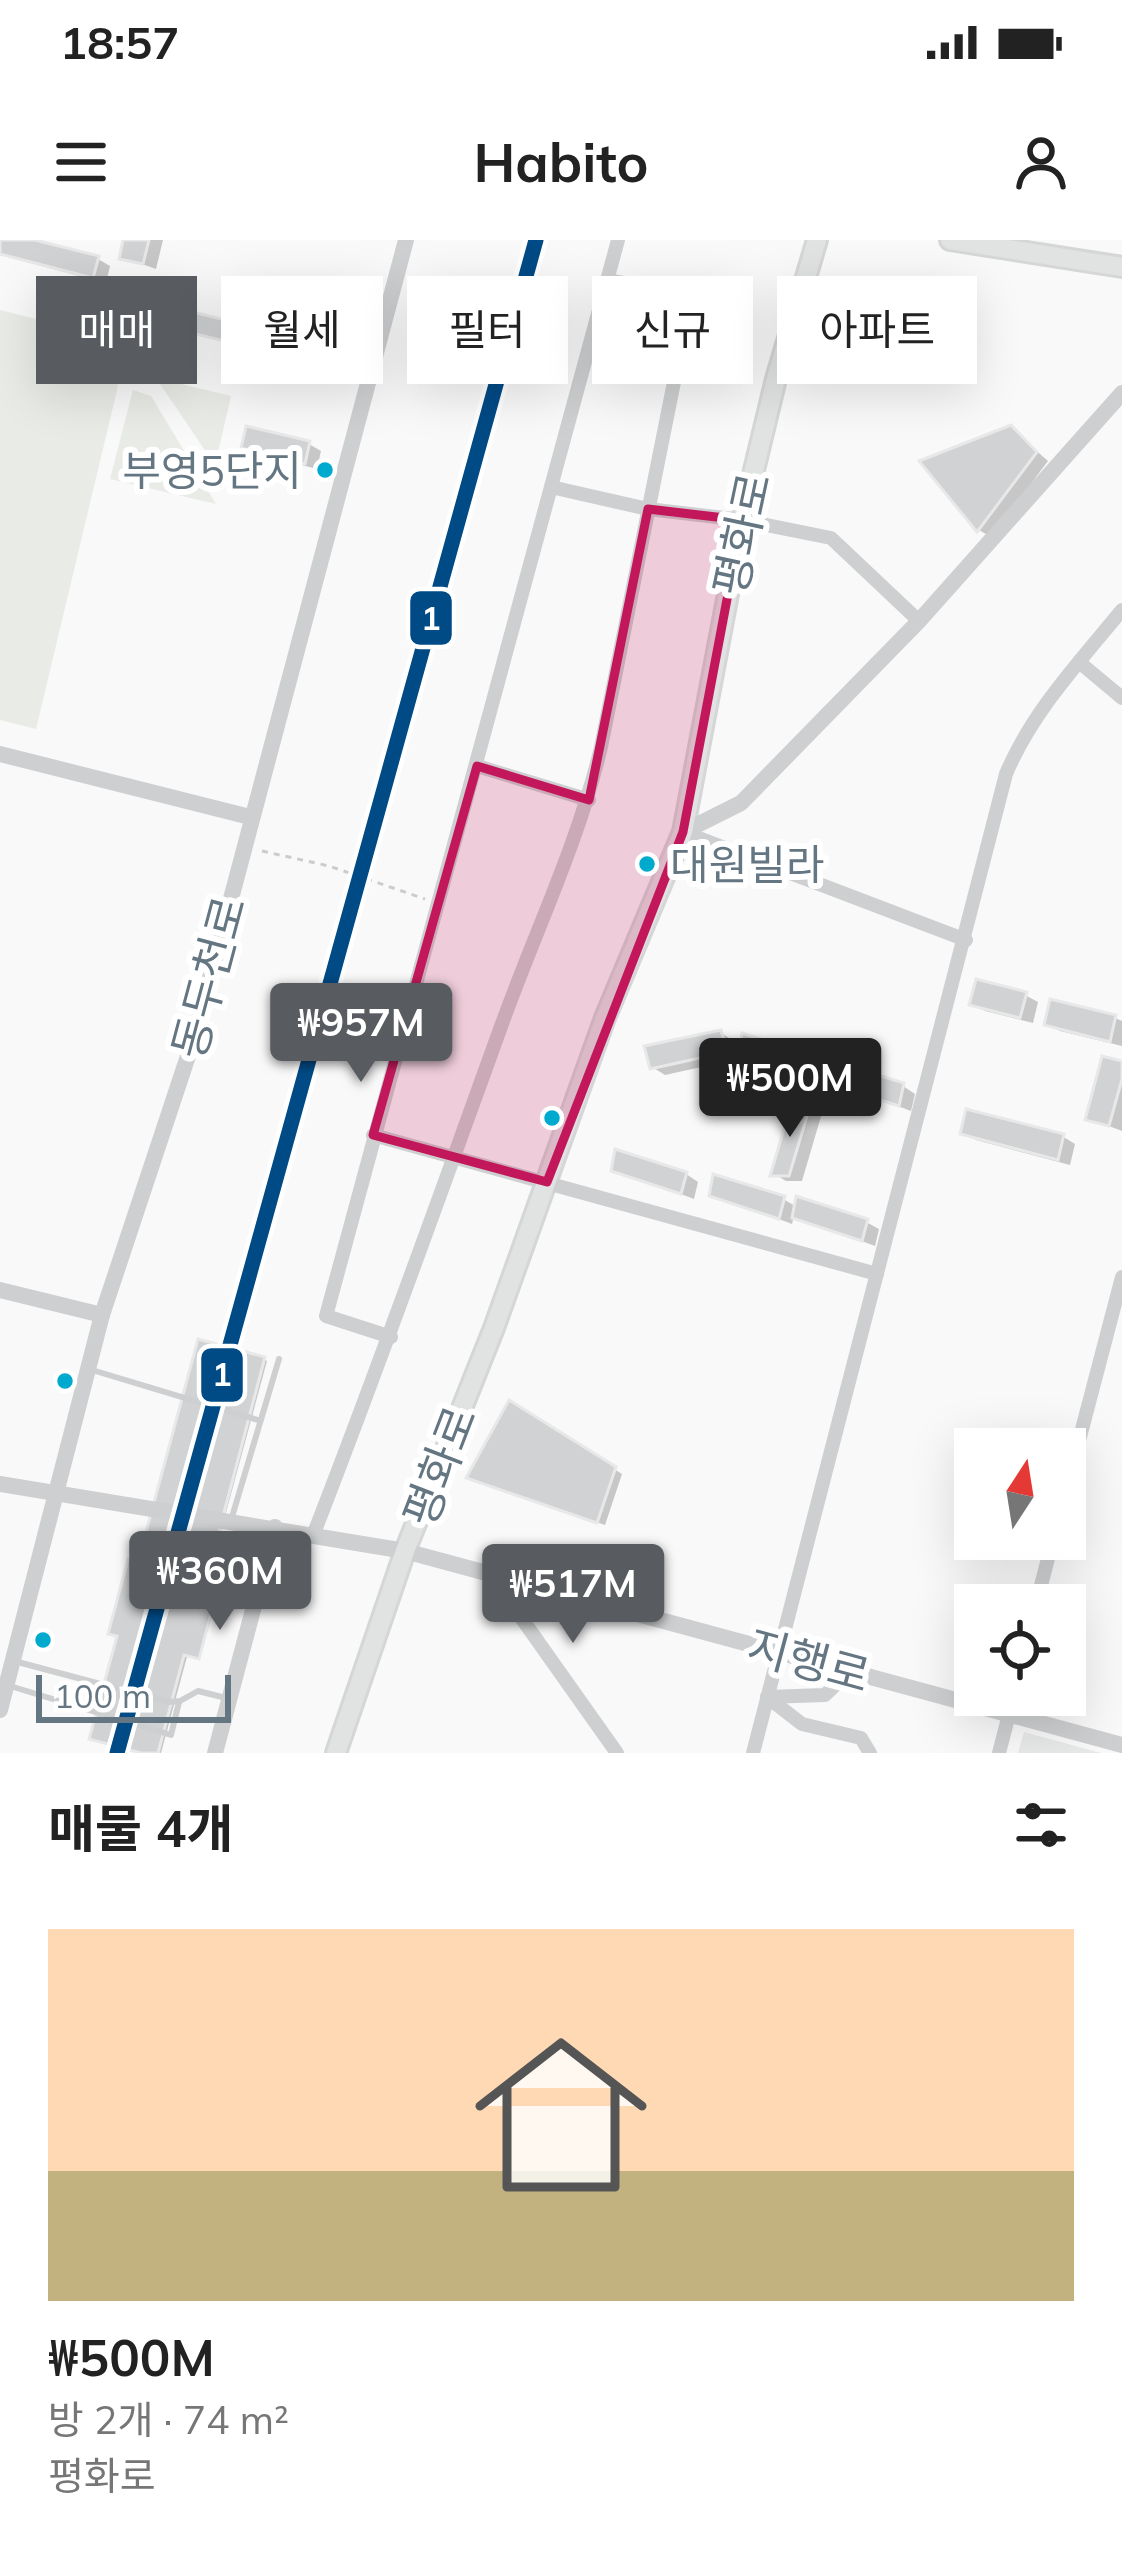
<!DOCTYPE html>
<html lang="ko">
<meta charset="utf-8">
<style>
:root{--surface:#fff;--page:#f2f2f2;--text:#222;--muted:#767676;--line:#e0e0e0;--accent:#585c60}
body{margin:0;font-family:Mulish,"Noto Sans KR",sans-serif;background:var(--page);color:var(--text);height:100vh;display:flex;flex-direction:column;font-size:45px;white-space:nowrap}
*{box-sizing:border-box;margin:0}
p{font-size:39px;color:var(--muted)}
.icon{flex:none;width:66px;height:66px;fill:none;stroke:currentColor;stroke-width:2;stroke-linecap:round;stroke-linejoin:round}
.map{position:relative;height:1513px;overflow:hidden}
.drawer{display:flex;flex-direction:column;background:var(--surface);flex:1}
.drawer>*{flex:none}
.guide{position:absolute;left:36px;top:36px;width:1050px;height:108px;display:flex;gap:24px}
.needle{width:78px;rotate:12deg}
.fabs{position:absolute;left:954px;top:1188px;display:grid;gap:24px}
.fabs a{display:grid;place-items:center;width:132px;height:132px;border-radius:0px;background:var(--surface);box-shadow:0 12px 48px #0002;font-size:60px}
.scale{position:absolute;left:36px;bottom:30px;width:195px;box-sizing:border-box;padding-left:12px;border:6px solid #657683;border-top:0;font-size:33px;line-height:42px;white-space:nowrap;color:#657683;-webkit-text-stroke:9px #fff;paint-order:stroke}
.price{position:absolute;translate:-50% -102px;padding:0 27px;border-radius:12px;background:var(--accent);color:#fff;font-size:39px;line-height:78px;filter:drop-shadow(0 3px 6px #0008)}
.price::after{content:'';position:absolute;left:50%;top:72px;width:36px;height:27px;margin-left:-18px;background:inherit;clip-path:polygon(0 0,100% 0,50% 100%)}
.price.selected{background:#222;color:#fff}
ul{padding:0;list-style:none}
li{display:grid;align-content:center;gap:24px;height:636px;padding:0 48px}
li+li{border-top:3px solid var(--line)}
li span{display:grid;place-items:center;height:372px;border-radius:0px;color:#555}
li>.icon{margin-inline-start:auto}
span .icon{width:216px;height:216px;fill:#fffc;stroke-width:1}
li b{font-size:51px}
h2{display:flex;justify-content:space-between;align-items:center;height:144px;padding:0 48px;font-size:51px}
.tag{padding:0 42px;border-radius:0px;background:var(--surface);box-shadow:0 12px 48px #0002;font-size:42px;line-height:108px}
.tag.selected{background:var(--accent);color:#fff}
.status{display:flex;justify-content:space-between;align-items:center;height:84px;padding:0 60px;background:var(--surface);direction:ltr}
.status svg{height:33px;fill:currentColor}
header{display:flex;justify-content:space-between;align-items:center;height:156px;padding:0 48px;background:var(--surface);font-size:54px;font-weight:700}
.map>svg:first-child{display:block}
.built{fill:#e8e9e9}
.green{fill:#e8ebe6}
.shadow{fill:#0003}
.building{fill:#d0d2d3;stroke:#e8e8e8;stroke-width:3}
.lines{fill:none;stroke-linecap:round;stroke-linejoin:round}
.secondary-casing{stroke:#d5d6d7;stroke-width:24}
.path{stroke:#cbcccd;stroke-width:3;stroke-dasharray:6 6;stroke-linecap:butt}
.service{stroke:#cecfd0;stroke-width:6}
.minor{stroke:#cecfd0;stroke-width:14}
.tertiary{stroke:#cecfd0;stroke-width:16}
.secondary{stroke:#e1e2e2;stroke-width:18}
.metro-1-casing{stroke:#fff;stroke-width:24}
.metro-1{stroke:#004a85;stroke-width:15}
.marked{fill:#c2185b;fill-opacity:0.2;stroke:#c2185b;stroke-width:9;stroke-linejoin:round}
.bus-dot{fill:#00a9ce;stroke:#fff;stroke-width:4.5}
.labels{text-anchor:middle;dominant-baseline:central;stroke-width:12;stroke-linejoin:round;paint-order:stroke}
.bus-label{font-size:42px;fill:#657683;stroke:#fff;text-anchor:end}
.street-label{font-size:45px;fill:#657683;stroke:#fff}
.line-badge{stroke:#fff;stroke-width:4.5}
.badge-label{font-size:33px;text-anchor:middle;font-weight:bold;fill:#fff}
</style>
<div class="status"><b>18:57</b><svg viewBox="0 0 49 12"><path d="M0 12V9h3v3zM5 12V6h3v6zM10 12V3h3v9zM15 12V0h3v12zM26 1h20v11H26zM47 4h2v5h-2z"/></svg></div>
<header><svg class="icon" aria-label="menu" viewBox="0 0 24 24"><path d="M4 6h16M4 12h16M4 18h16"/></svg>Habito<svg class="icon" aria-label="person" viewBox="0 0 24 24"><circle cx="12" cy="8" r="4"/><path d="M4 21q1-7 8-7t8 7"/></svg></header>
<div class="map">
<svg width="1122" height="1513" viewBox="0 0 1122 1513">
<rect width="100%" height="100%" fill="#f9f9f9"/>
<polygon class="built" points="1024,1492 1101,1513 1018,1513"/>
<g class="green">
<polygon points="0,70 72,88 105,110 118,146 36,489 0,480"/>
<polygon points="156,138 231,156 215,225"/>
<polygon points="133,150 151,156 216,264 110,239"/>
</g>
<g class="shadow">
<polygon points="0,0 23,0 98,19 110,26 106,43 0,15"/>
<polygon points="126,0 163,0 156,29 122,17"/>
<polygon points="139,79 229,84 242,91 239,101 148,80 148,84"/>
<polygon points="260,109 335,110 347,117 343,134 273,116"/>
<polygon points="1010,188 1048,221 991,297 979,290 924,223"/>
<polygon points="309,204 321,211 317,229 258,214 245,207"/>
<polygon points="1025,755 1038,762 1033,783 985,771 973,764"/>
<polygon points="1115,778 1122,781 1122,806 1060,791 1047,784"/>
<polygon points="721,793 734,801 738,819 665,835 652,827"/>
<polygon points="740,814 812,819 825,826 821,843"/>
<polygon points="1122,824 1122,891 1088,878"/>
<polygon points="831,841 903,846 915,854 911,871"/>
<polygon points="810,866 822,873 802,941 786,941 774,934 794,868"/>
<polygon points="963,892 1062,896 1075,904 1070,925 976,900"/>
<polygon points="614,929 686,934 698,942 694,959"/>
<polygon points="712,954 783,959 797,967 866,982 879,989 875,1006 794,976 792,984"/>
<polygon points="264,1119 267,1121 161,1513 95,1499 140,1326"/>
<polygon points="511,1164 622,1234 605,1285 478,1241"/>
</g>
<g class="building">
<polygon points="0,0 35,0 99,16 93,38 0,14"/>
<polygon points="123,0 149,0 143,24 119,19"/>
<polygon points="140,59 230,81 225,101 135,80"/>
<polygon points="262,89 336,107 331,129 257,110"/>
<polygon points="1011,185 1037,212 977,292 919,221"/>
<polygon points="246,186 310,201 305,224 241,208"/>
<polygon points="976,739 1027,752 1020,778 969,765"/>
<polygon points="1050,759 1116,775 1110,802 1044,785"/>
<polygon points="721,790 727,812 650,829 644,806"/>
<polygon points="742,793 813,816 808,838 737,815"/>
<polygon points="1102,816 1122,821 1122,839 1109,886 1085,880"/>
<polygon points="832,821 904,843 899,866 828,843"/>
<polygon points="811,863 789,936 770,936 791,865"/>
<polygon points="966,869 1064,894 1058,920 960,894"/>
<polygon points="615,909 687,932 681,954 611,931"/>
<polygon points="713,934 785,956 779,979 709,956"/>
<polygon points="796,956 868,979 862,1001 792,978"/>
<polygon points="198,1099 265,1117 206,1341 219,1344 199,1419 184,1415 158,1513 141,1513 89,1499 117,1396 108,1394 128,1319 138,1322"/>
<polygon points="509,1160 616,1227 597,1283 466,1238"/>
</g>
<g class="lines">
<defs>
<g id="secondary">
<polyline points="950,0 1122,27"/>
<polyline points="336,1513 405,1311 494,1088 605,778 683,592 742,280 776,139 817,0"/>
</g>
</defs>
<use href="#secondary" class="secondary-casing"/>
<polyline class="path" points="262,611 329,626 425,659"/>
<g class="service">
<polyline points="92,1130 258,1180"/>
<polyline points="232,1277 279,1119"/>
<polyline points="14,1421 168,1462 180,1461 198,1451 226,1458"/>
<polyline points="10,1446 171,1495 179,1462"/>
</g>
<g class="minor">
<polyline points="551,247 648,269 742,280 831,298 919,381"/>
<polyline points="1079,422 1122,458"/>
<polyline points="477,526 589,560"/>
<polyline points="683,592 966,700"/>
<polyline points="373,895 877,1034"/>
<polyline points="391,1097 326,1076 618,0"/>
<polyline points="1065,1254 1122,1037"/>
<path d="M314,1293C380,1124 441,952 503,781C536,690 579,601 601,507L688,72L681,54L607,40"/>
<polyline points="488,1331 617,1513"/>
<polyline points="1036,1365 1053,1299"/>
<polyline points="767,1457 802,1484 861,1498 870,1513"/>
<polyline points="767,1457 825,1455 850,1431"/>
<path d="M753,1513L1006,534C1032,472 1080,421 1122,370"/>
<polyline points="999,1513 1014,1455"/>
</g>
<g class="tertiary">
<polyline points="0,514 250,577"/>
<polyline points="683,592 741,563 919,381 1122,153"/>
<polyline points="0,1050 102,1075"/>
<polyline points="0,1244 405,1311 1122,1505"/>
<polyline points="0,1470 102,1075 194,798 406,0"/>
<polyline points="215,1513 275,1287"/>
</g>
<use href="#secondary" class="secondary"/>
<defs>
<polyline id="metro-1" points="117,1513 536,0"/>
</defs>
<use href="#metro-1" class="metro-1-casing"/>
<use href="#metro-1" class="metro-1"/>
</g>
<path class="marked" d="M648,269L742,280L683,592L547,942L373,895L477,526L589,560Z"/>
<g class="bus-dot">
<circle cx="325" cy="230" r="10"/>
<circle cx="647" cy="624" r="10"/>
<circle cx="552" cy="878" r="10"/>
<circle cx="65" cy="1141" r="10"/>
<circle cx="43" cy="1400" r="10"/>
</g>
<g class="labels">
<g class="bus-label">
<text x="302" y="230">부영5단지</text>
<text x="670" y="624" text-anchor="start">대원빌라</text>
</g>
<g class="street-label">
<text transform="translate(741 294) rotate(-78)">평화로</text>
<text transform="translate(208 737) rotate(-75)">동두천로</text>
<text transform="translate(439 1226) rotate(-69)">평화로</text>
<text transform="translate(809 1420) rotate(15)">지행로</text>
</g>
</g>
<g class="line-badge">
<rect x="408" y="349" width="46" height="58" rx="12" fill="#004a85"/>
<rect x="199" y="1106" width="46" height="58" rx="12" fill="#004a85"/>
</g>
<g class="badge-label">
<text x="431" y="390">1</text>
<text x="222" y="1146">1</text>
</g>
</svg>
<div class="fabs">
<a><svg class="needle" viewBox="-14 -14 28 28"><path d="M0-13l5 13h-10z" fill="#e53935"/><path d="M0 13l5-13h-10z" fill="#767676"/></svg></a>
<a><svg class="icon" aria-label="locate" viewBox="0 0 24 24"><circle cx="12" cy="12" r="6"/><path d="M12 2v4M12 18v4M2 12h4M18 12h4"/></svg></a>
</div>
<div class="scale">100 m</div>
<b class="price" style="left:361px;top:845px">₩957M</b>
<b class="price selected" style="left:790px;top:900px">₩500M</b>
<b class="price" style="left:220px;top:1393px">₩360M</b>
<b class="price" style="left:573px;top:1406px">₩517M</b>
<div class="guide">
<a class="tag selected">매매</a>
<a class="tag">월세</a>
<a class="tag">필터</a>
<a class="tag">신규</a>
<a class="tag">아파트</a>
</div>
</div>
<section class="drawer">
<h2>매물 4개<svg class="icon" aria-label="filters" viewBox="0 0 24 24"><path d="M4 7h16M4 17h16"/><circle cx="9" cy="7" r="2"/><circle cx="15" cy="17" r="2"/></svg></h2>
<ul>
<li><span style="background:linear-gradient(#ffd9b3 65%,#c2b280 0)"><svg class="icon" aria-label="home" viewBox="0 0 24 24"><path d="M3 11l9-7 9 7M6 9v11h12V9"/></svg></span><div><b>₩500M</b><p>방 2개 · 74 m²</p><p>평화로</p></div></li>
</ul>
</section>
